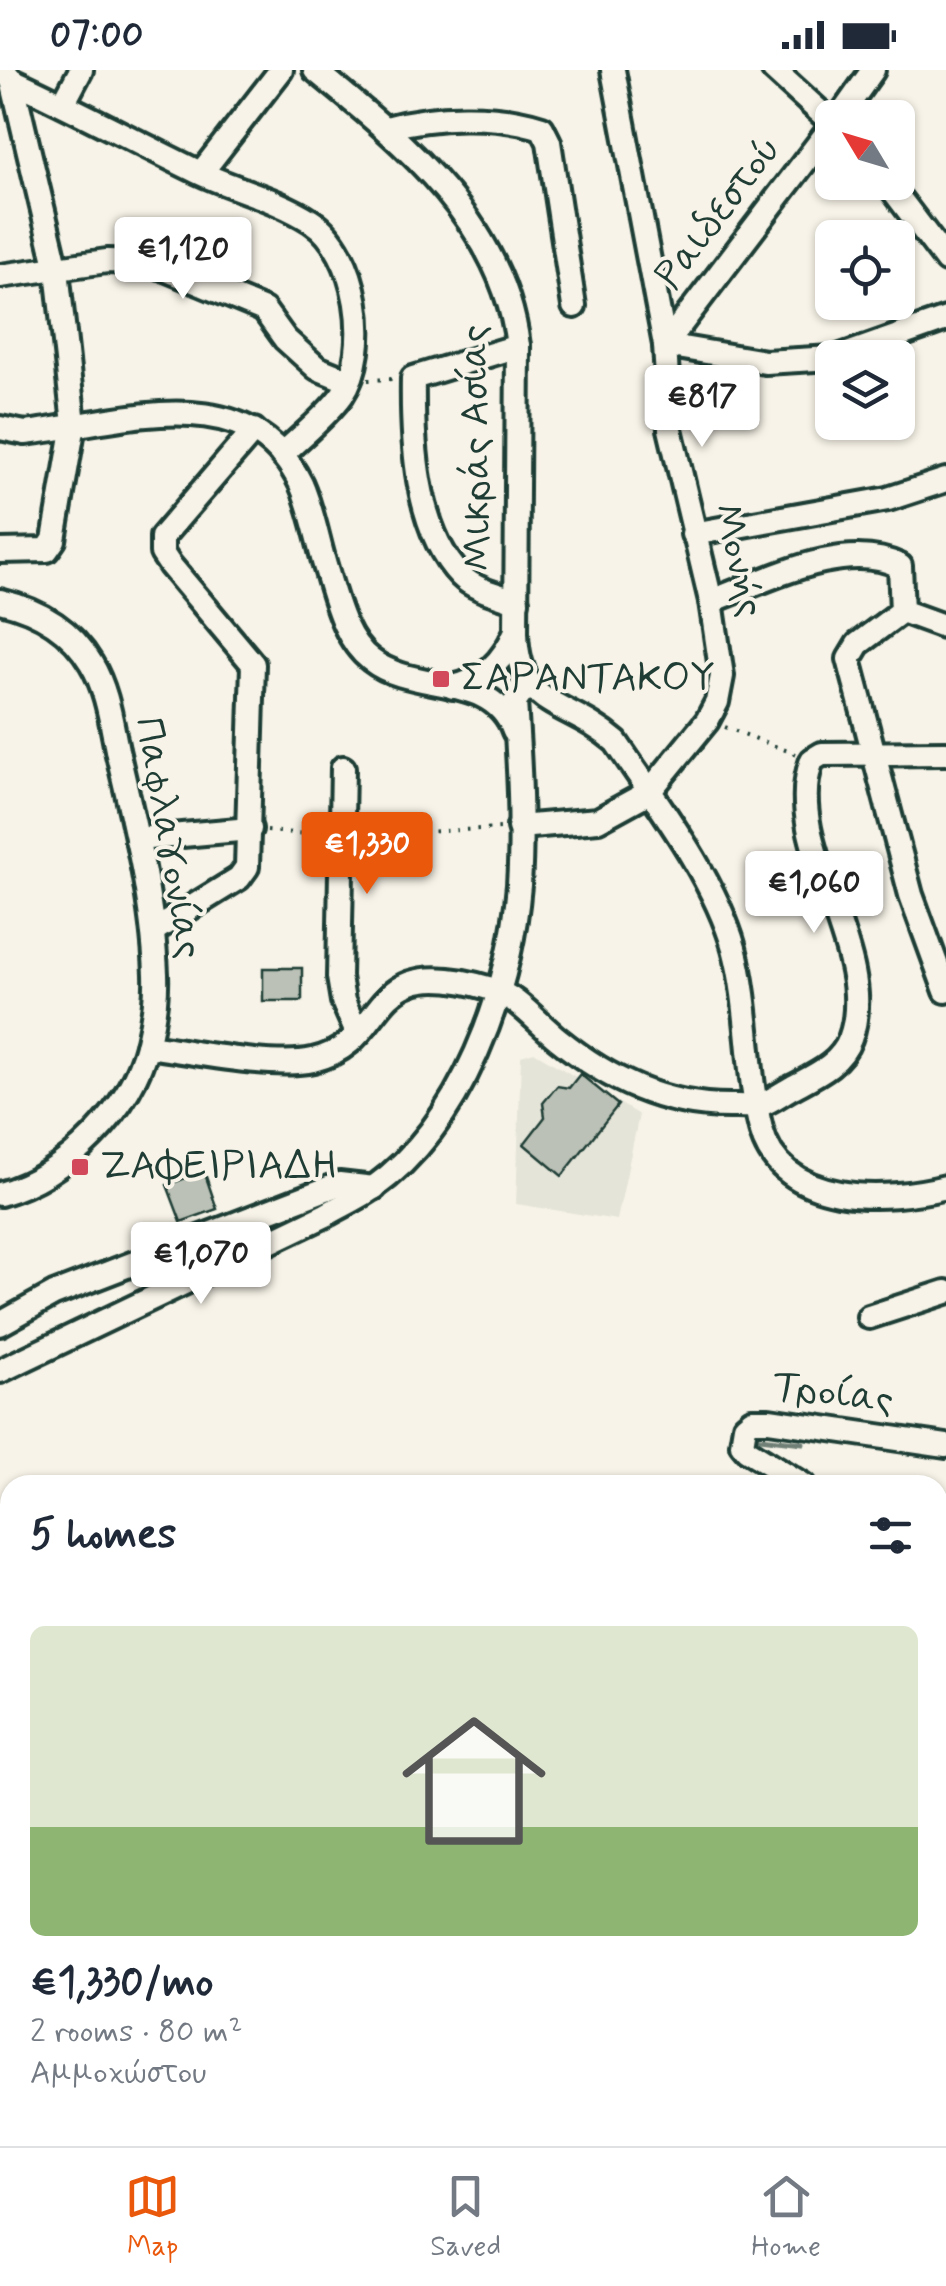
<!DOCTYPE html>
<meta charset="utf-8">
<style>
:root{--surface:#fff;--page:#f2f2f3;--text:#1f2937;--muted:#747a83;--line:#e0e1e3;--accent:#ea580c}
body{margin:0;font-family:Mynerve,sans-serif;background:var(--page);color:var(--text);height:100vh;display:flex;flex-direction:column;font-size:38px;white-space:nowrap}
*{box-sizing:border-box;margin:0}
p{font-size:32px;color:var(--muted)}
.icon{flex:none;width:55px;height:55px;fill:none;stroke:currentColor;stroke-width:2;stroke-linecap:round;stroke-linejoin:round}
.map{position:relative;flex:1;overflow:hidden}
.details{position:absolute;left:0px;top:1405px;width:948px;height:672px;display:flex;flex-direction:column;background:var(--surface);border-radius:30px 30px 0 0;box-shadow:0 2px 8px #0004}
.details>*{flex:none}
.needle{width:65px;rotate:308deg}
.tools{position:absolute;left:815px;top:30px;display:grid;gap:20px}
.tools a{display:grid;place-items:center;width:100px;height:100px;border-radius:15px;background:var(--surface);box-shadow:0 2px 8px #0004;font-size:50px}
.price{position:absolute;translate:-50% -85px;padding:0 22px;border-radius:10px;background:#fff;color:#222;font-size:32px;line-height:65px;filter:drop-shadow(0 2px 5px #0008)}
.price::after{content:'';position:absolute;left:50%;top:60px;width:30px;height:22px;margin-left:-15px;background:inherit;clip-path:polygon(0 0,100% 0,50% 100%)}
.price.active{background:var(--accent);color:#fff}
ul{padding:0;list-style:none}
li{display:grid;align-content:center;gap:20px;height:530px;padding:0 30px}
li+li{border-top:2px solid var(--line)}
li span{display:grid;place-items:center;height:310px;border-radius:15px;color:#555}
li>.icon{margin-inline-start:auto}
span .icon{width:180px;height:180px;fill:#fffc;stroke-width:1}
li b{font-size:42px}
h2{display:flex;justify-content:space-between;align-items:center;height:120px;padding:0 30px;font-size:42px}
.status{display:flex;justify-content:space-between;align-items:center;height:70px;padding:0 50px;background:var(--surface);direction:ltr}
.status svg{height:28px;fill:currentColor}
.dock{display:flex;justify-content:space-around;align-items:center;height:140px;border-top:2px solid var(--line);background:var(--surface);font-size:28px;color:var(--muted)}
.dock a{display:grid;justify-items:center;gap:5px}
.dock .active{color:var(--accent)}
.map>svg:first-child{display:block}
.built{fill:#e5e4d9}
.green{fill:#d3d5ca;stroke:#79897f;stroke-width:2.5}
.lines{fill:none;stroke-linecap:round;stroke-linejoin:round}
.stream{stroke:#6f8077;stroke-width:5}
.building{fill:#bbc1b6;stroke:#1f3d34;stroke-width:2.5}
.minor-casing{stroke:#1f3d34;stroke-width:30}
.path{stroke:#1f3d34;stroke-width:4;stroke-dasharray:2.5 8;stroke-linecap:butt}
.minor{stroke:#f7f3e8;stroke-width:22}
.poi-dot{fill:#d1495b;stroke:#f7f3e8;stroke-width:4}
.labels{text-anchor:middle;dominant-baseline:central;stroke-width:8;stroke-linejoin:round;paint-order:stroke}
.street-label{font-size:40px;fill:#1f3d34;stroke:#f7f3e8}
.poi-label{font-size:40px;fill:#1f3d34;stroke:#f7f3e8;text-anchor:start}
</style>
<div class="status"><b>07:00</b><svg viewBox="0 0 49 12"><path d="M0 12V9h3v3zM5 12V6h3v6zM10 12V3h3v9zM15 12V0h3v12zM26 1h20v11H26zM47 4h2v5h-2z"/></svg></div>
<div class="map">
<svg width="946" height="2076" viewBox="0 0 946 2076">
<rect width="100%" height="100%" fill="#f7f3e8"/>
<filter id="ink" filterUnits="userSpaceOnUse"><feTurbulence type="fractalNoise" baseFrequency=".01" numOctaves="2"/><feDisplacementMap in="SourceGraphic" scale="20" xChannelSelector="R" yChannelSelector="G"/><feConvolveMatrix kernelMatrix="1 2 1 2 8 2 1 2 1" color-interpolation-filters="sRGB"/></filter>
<g filter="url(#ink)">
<polygon class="built" points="534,982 639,1045 617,1150 516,1134 521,986"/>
<polygon class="green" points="0,1562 10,1563 10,2068 938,2068 938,1631 946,1632 946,2076 0,2076"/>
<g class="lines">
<polyline class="stream" points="751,1367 803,1373"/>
</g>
<g class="building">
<rect x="263" y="898" width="39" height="33"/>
<polygon points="580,1004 618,1035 562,1106 524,1074 545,1047 543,1033 557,1016 569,1018"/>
<polygon points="204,1101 217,1139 181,1152 167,1115"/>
</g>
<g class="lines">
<defs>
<g id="minor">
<path d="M3,0L12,10C75,39 136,72 198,102C234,119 277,129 311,151C358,181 373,280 342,325C326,347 301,366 282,385"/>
<path d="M315,0C404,73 504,154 518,276L516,562C518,641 567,629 616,672C657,733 714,807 734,878C750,937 746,1000 761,1059C781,1137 886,1132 946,1117"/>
<polyline points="774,0 832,53"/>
<polyline points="63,34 81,0"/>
<polyline points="839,48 873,0"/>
<polyline points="832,56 665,275 765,292 832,288"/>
<path d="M386,58C434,45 495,43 542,58L549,72L574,236"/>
<polyline points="201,103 281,0"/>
<polyline points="887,112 946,190"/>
<polyline points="0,206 107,191 148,192 264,240 285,269 317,298 349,311"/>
<polyline points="836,288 946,249"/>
<path d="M0,358L25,363C118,353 248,304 301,414C313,441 318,474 327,502C336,532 345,570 371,590C414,624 493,601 514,661"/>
<polyline points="693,464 888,429 946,410"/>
<polyline points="0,481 47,480 54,470 74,354 57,200 12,10"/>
<path d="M0,531C38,540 71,559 91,593C107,619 111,651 117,680C134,753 153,829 156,904C157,927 153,951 148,972C131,1040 67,1105 0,1124"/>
<path d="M517,531C499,525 475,520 461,506C415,459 412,368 413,308L518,276"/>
<path d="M711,531C764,512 844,468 900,496L902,541L946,557"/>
<polyline points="902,541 858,574 849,589 911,825 946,921"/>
<path d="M453,617C484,610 503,592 515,563"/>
<polyline points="343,698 339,907 343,931 357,963"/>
<polyline points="519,757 598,750 649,722 707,651 717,632 722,606 711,531 670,359 665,275 613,0"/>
<polyline points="342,767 405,763"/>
<polyline points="137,769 250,759"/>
<polyline points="153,861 239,808 247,797 253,594 170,495 162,483 162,467 254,360"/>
<path d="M147,976C190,981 273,999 313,990C395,971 359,879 492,919C515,925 539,954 558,969C609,1010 663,1036 730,1036C739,1036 752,1037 760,1035C772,1031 783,1022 793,1017C815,1005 841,994 850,969C882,884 780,775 812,690L822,684L946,683"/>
<polyline points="869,1247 946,1222"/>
<polyline points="0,1254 54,1224 339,1114 374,1118"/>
<path d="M0,1301L326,1145C341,1136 358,1129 373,1118C463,1054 510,922 519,815C523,755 519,692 515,632L523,621L524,608"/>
<polyline points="804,1415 747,1380 742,1374 745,1356 752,1350 769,1350 946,1376"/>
<polyline points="0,1496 10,1506"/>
<polyline points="938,1543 946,1551"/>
<polyline points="938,1690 946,1693"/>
</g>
</defs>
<use href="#minor" class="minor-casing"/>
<g class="path">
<polyline points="368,310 394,309"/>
<polyline points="725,657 796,684"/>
<polyline points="267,761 322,765"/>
<polyline points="424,762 500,758"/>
<polyline points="0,1784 10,1787"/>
</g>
<use href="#minor" class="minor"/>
</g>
</g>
<g class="poi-dot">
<rect x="431" y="599" width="20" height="20" rx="5"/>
<rect x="70" y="1087" width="20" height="20" rx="5"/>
</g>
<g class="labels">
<g class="street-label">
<text transform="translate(719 143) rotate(-53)">Ραιδεστού</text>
<text transform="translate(477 378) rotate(-91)">Μικράς Ασίας</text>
<text transform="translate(738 490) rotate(77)">Μονής</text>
<text transform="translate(168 768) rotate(80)">Παφλαγονίας</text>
<text transform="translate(833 1324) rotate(7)">Τροίας</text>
</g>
<g class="poi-label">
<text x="461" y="609">ΣΑΡΑΝΤΑΚΟΥ</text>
<text x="100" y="1097">ΖΑΦΕΙΡΙΑΔΗ</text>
</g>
</g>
</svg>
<div class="tools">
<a><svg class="needle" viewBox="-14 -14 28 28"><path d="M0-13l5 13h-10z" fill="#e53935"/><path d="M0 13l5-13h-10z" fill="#747a83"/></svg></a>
<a><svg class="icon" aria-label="locate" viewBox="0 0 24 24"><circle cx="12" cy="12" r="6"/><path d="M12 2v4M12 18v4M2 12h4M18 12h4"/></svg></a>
<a><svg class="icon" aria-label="layers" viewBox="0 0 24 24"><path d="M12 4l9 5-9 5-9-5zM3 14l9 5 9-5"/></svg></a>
</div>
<b class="price" style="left:183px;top:232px">€1,120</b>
<b class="price" style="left:702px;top:380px">€817</b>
<b class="price active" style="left:367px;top:827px">€1,330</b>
<b class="price" style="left:814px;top:866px">€1,060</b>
<b class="price" style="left:201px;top:1237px">€1,070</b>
<section class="details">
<h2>5 homes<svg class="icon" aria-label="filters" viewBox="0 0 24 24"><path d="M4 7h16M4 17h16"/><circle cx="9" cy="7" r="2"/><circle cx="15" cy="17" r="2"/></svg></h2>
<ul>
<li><span style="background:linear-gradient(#dfe7d0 65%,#8fb573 0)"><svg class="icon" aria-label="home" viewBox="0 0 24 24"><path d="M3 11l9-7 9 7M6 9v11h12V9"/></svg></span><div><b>€1,330/mo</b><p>2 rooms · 80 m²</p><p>Αμμοχώστου</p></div></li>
</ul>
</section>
</div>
<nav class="dock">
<a class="active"><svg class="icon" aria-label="map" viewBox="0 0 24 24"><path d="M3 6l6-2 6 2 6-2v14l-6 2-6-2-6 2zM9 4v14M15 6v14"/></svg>Map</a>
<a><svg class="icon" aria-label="saved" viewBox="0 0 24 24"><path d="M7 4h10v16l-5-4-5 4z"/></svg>Saved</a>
<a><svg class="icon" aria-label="home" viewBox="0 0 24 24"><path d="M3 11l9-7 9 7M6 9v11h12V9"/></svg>Home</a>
</nav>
